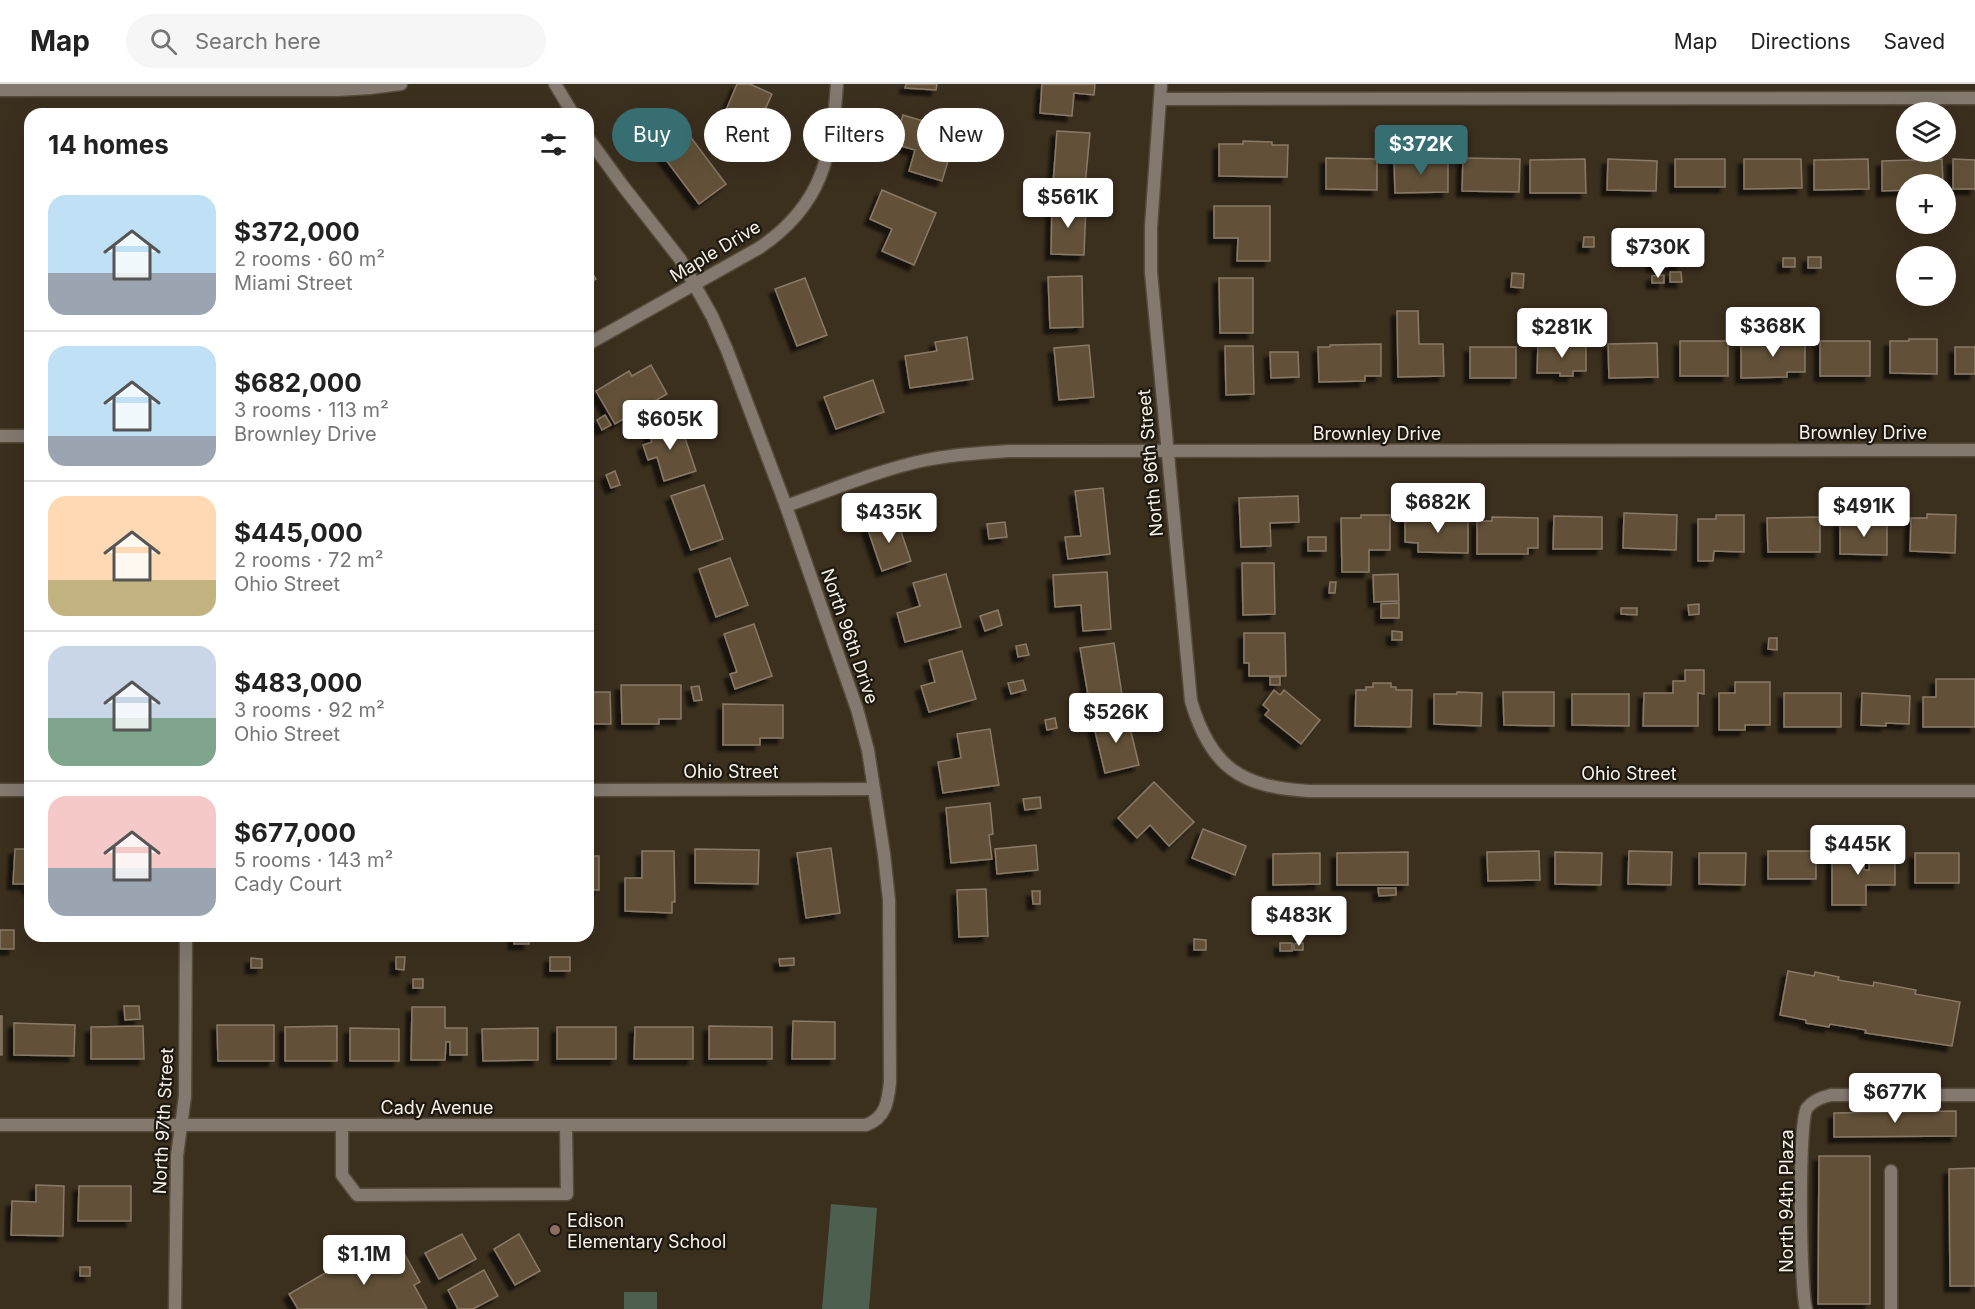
<!DOCTYPE html>
<meta charset="utf-8">
<style>
:root{--surface:#fff;--page:#f6f6f6;--text:#222;--muted:#767676;--line:#e0e0e0;--accent:#376e72}
body{margin:0;font-family:Inter,sans-serif;background:var(--page);color:var(--text);height:100vh;display:flex;flex-direction:column;font-size:22px;white-space:nowrap}
*{box-sizing:border-box;margin:0}
p{font-size:20px;color:var(--muted)}
.icon{flex:none;width:33px;height:33px;fill:none;stroke:currentColor;stroke-width:2;stroke-linecap:round;stroke-linejoin:round}
.map{position:relative;flex:1;overflow:hidden}
.sheet{position:absolute;left:24px;top:24px;width:570px;height:834px;display:flex;flex-direction:column;background:var(--surface);border-radius:18px;box-shadow:0 6px 24px #0002}
.sheet>*{flex:none}
.top-card{position:absolute;left:612px;top:24px;width:570px;height:54px;display:flex;gap:12px}
.fabs{position:absolute;left:1896px;top:18px;display:grid;gap:12px}
.fabs a{display:grid;place-items:center;width:60px;height:60px;border-radius:50%;background:var(--surface);box-shadow:0 6px 24px #0002;font-size:30px}
.price{position:absolute;translate:-50% -51px;padding:0 14px;border-radius:6px;background:#fff;color:#222;font-size:20px;line-height:39px;filter:drop-shadow(0 2px 3px #0008)}
.price::after{content:'';position:absolute;left:50%;top:36px;width:18px;height:14px;margin-left:-9px;background:inherit;clip-path:polygon(0 0,100% 0,50% 100%)}
.price.current{background:var(--accent);color:#fff}
ul{padding:0;list-style:none}
li{display:flex;align-items:center;gap:18px;height:150px;padding:0 24px}
li+li{border-top:2px solid var(--line)}
li span{display:grid;place-items:center;flex:none;width:168px;height:120px;border-radius:18px;color:#555}
li>.icon{margin-inline-start:auto}
span .icon{width:72px;height:72px;fill:#fffc;stroke-width:1}
li b{font-size:26px}
h2{display:flex;justify-content:space-between;align-items:center;height:72px;padding:0 24px;font-size:26px}
.pill{padding:0 21px;border-radius:27px;background:var(--surface);box-shadow:0 6px 24px #0002;font-size:21px;line-height:54px}
.pill.current{background:var(--accent);color:#fff}
header{display:flex;align-items:center;gap:36px;box-sizing:border-box;height:84px;padding:0 30px;background:var(--surface);border-bottom:2px solid var(--line)}
header strong{font-size:28px}
nav{display:flex;gap:33px;margin-inline-start:auto;font-size:21px}
.search{width:420px;height:54px;background:var(--page);display:flex;align-items:center;gap:15px;box-sizing:border-box;padding:0 21px;border-radius:33px;color:var(--muted);font-size:22px}
.map>svg:first-child{display:block}
.green{fill:#4d5f4f}
.building{fill:#625139;stroke:#897a67;stroke-width:1.5;filter:url(#shadow)}
.lines{fill:none;stroke-linecap:round;stroke-linejoin:round}
.service-casing{stroke:#564a3a;stroke-width:15}
.minor-casing{stroke:#564a3a;stroke-width:15}
.service{stroke:#83796f;stroke-width:12}
.minor{stroke:#83796f;stroke-width:12}
.education-dot{fill:#8d6e63;stroke:#1d1810;stroke-width:2}
.labels{text-anchor:middle;dominant-baseline:central;stroke-width:4.5;stroke-linejoin:round;paint-order:stroke}
.street-label{font-size:18px;fill:#faf2e7;stroke:#1d1810}
.poi-label{font-size:18px;fill:#faf2e7;stroke:#1d1810;text-anchor:start}
</style>
<header>
<strong>Map</strong>
<div class="search"><svg class="icon" aria-label="search" viewBox="0 0 24 24"><circle cx="10" cy="10" r="6"/><path d="M15 15l6 6"/></svg>Search here</div>
<nav><a>Map</a><a>Directions</a><a>Saved</a></nav>
</header>
<div class="map">
<svg width="1975" height="1225" viewBox="0 0 1975 1225">
<defs>
<filter id="shadow"><feDropShadow dx="-5.5" dy="5.5" stdDeviation="1.5" flood-color="#0009"/></filter>
</defs>
<rect width="100%" height="100%" fill="#3b2f1e"/>
<g class="green">
<polygon points="831,1120 877,1124 869,1225 822,1225"/>
<rect x="624" y="1208" width="33" height="17"/>
</g>
<g class="building">
<polygon points="737,0 750,0 772,10 750,59 718,45"/>
<polygon points="906,0 937,0 936,6 905,4"/>
<polygon points="1042,0 1095,0 1094,11 1074,9 1072,32 1040,29"/>
<polygon points="903,31 957,47 942,97 909,87 915,66 894,60"/>
<polygon points="686,47 726,100 699,120 660,68"/>
<polygon points="1057,47 1090,49 1085,102 1053,100"/>
<polygon points="1243,57 1272,58 1272,61 1288,61 1287,93 1219,92 1219,60 1243,60"/>
<polygon points="1326,74 1377,75 1377,106 1326,105"/>
<polygon points="1463,74 1520,75 1519,108 1462,107"/>
<polygon points="1394,75 1448,75 1448,108 1395,109"/>
<polygon points="1585,75 1586,109 1530,109 1530,76"/>
<polygon points="1608,75 1657,77 1656,107 1607,106"/>
<rect x="1675" y="75" width="50" height="28"/>
<polygon points="1744,75 1801,75 1802,104 1744,105"/>
<polygon points="1868,75 1869,105 1814,106 1814,76"/>
<polygon points="1942,75 1943,100 1906,100 1906,106 1882,107 1882,77"/>
<polygon points="1953,75 1975,76 1975,105 1953,105"/>
<polygon points="882,106 936,129 914,181 882,167 892,145 870,135"/>
<polygon points="1052,119 1086,120 1084,171 1051,170"/>
<polygon points="1214,122 1270,122 1270,177 1237,177 1238,154 1214,154"/>
<polygon points="1584,153 1594,153 1594,163 1583,163"/>
<polygon points="1671,171 1682,171 1682,182 1670,182"/>
<polygon points="1652,173 1667,173 1667,183 1652,182"/>
<rect x="1808" y="173" width="13" height="11"/>
<rect x="1783" y="174" width="12" height="9"/>
<polygon points="588,182 596,195 588,200"/>
<polygon points="1670,188 1681,188 1682,198 1670,198"/>
<polygon points="1512,189 1524,190 1523,204 1511,203"/>
<polygon points="1664,191 1664,199 1652,199 1652,192"/>
<polygon points="1082,192 1083,243 1050,244 1048,193"/>
<polygon points="805,194 827,251 797,262 775,205"/>
<polygon points="1219,194 1253,194 1253,249 1220,249"/>
<polygon points="1397,227 1418,227 1419,260 1443,260 1444,292 1398,293"/>
<polygon points="967,253 973,295 910,304 905,272 937,267 935,258"/>
<polygon points="1753,255 1805,255 1805,288 1787,288 1787,293 1741,294 1741,260 1753,260"/>
<polygon points="1909,255 1937,255 1937,290 1890,289 1890,257 1909,257"/>
<rect x="1680" y="257" width="48" height="35"/>
<rect x="1820" y="257" width="50" height="35"/>
<polygon points="1561,259 1586,259 1586,287 1573,287 1573,292 1560,292 1560,289 1537,289 1538,261 1561,261"/>
<polygon points="1657,259 1658,293 1609,294 1608,260"/>
<polygon points="1381,260 1381,292 1365,292 1365,297 1319,298 1318,263 1330,263 1330,261"/>
<polygon points="1089,261 1094,313 1059,316 1054,264"/>
<polygon points="1225,262 1253,262 1254,310 1226,311"/>
<rect x="1470" y="263" width="46" height="31"/>
<rect x="1955" y="263" width="20" height="27"/>
<polygon points="1270,268 1298,268 1299,293 1271,294"/>
<polygon points="651,281 667,310 615,340 596,307 629,287 632,292"/>
<polygon points="873,296 884,328 836,345 824,313"/>
<polygon points="605,331 611,341 602,346 597,336"/>
<polygon points="679,336 696,387 664,397 657,373 648,376 643,361 652,358 648,346"/>
<polygon points="615,387 620,401 611,404 606,391"/>
<polygon points="704,401 723,455 691,466 671,412"/>
<polygon points="1103,404 1110,470 1068,475 1065,453 1081,452 1075,407"/>
<polygon points="1298,412 1299,438 1270,439 1271,462 1241,463 1239,414"/>
<polygon points="1624,429 1677,431 1676,466 1623,464"/>
<polygon points="1927,430 1956,431 1955,469 1910,467 1911,434 1927,434"/>
<polygon points="1361,431 1390,431 1390,466 1369,466 1369,488 1342,488 1341,434 1361,434"/>
<polygon points="1716,431 1744,431 1744,468 1714,467 1713,477 1698,477 1698,435 1716,435"/>
<polygon points="1554,432 1602,433 1602,465 1553,465"/>
<polygon points="896,433 911,477 882,487 867,443"/>
<polygon points="1405,433 1468,434 1468,469 1418,468 1418,459 1405,458"/>
<polygon points="1492,433 1538,434 1538,464 1528,464 1528,470 1477,470 1477,437 1492,437"/>
<polygon points="1820,433 1820,468 1768,468 1767,434"/>
<polygon points="1860,436 1887,436 1887,471 1840,470 1840,438 1860,438"/>
<polygon points="1005,438 1007,453 989,455 987,440"/>
<rect x="1308" y="453" width="18" height="14"/>
<polygon points="730,474 748,521 716,533 699,485"/>
<polygon points="1242,479 1274,479 1275,530 1243,531"/>
<polygon points="1107,488 1111,545 1083,547 1081,521 1055,523 1053,491"/>
<polygon points="946,490 961,543 905,558 897,529 920,522 913,499"/>
<polygon points="1398,490 1399,517 1374,518 1373,491"/>
<polygon points="1330,498 1336,498 1335,509 1329,509"/>
<polygon points="1399,519 1399,534 1381,534 1381,520"/>
<polygon points="1699,520 1699,530 1689,531 1688,521"/>
<polygon points="1621,524 1637,524 1637,531 1621,530"/>
<polygon points="998,526 1002,541 985,547 980,532"/>
<polygon points="754,540 772,592 735,605 730,590 737,588 724,550"/>
<polygon points="1392,547 1402,548 1402,556 1392,556"/>
<polygon points="1244,549 1285,549 1286,592 1249,592 1249,579 1244,579"/>
<polygon points="1769,554 1777,554 1777,566 1768,565"/>
<polygon points="1114,559 1122,611 1089,617 1080,564"/>
<polygon points="1026,560 1029,571 1018,573 1016,562"/>
<polygon points="962,567 976,615 929,628 921,602 935,598 929,576"/>
<polygon points="1685,586 1704,586 1704,610 1698,609 1698,642 1643,642 1644,609 1673,609 1673,597 1685,597"/>
<rect x="1270" y="593" width="10" height="8"/>
<polygon points="1936,595 1975,595 1975,643 1923,643 1923,613 1936,613"/>
<polygon points="1023,596 1026,606 1011,610 1008,599"/>
<polygon points="1735,598 1770,598 1770,641 1745,641 1745,646 1719,646 1719,609 1735,609"/>
<polygon points="1373,599 1391,599 1391,603 1396,603 1396,606 1412,606 1411,643 1355,642 1356,606 1366,606 1366,603 1373,603"/>
<polygon points="621,601 681,601 681,635 659,635 659,640 622,640"/>
<polygon points="699,602 702,616 694,617 691,603"/>
<polygon points="1274,606 1280,611 1284,606 1320,636 1301,660 1265,631 1269,626 1263,621"/>
<polygon points="588,608 610,608 611,640 588,640"/>
<polygon points="1457,608 1482,609 1481,642 1434,640 1434,610 1457,610"/>
<polygon points="1503,608 1554,608 1554,642 1504,641"/>
<rect x="1784" y="609" width="57" height="34"/>
<polygon points="1862,609 1910,612 1909,640 1886,639 1886,642 1861,641"/>
<polygon points="1572,610 1629,610 1629,642 1572,641"/>
<polygon points="723,620 783,621 783,654 760,654 760,661 723,661"/>
<polygon points="1127,631 1139,681 1105,689 1093,639"/>
<polygon points="1055,634 1057,644 1047,646 1045,636"/>
<polygon points="990,645 999,701 943,709 938,678 961,674 957,650"/>
<polygon points="1154,698 1194,738 1169,762 1150,741 1137,754 1118,734"/>
<polygon points="1040,713 1041,724 1025,726 1023,715"/>
<polygon points="990,719 993,750 989,751 992,775 951,779 946,724"/>
<polygon points="1203,745 1246,762 1235,791 1192,774"/>
<polygon points="1036,761 1038,786 997,790 995,765"/>
<polygon points="831,764 840,829 806,834 797,769"/>
<polygon points="15,765 30,765 30,805 28,805 28,800 13,800"/>
<polygon points="695,765 759,766 758,800 695,799"/>
<polygon points="642,767 674,767 675,818 672,818 672,829 625,827 625,794 642,794"/>
<polygon points="1539,767 1540,796 1488,797 1487,768"/>
<polygon points="1629,767 1672,768 1671,801 1628,800"/>
<rect x="1768" y="767" width="48" height="28"/>
<polygon points="1832,767 1864,767 1864,786 1869,786 1869,773 1895,773 1895,801 1866,801 1866,821 1832,821"/>
<polygon points="1408,768 1408,801 1337,801 1337,769"/>
<polygon points="1555,768 1602,769 1601,801 1555,800"/>
<polygon points="1320,769 1320,800 1273,801 1273,770"/>
<polygon points="1699,769 1746,769 1745,801 1699,800"/>
<rect x="1915" y="769" width="44" height="30"/>
<rect x="588" y="772" width="11" height="34"/>
<polygon points="1378,804 1396,804 1396,811 1379,812"/>
<polygon points="986,805 988,852 959,853 957,806"/>
<polygon points="1032,807 1040,807 1040,820 1033,820"/>
<rect x="0" y="846" width="14" height="19"/>
<polygon points="514,852 528,852 529,860 514,860"/>
<polygon points="1194,855 1206,856 1206,866 1194,866"/>
<rect x="1280" y="859" width="12" height="8"/>
<polygon points="1303,859 1303,866 1294,866 1294,860"/>
<polygon points="396,873 405,873 404,886 396,885"/>
<rect x="550" y="873" width="20" height="14"/>
<polygon points="251,874 262,875 262,884 251,884"/>
<polygon points="794,874 794,881 780,882 779,875"/>
<polygon points="1788,887 1814,892 1815,888 1839,893 1838,896 1873,902 1874,898 1916,906 1915,910 1960,918 1952,962 1865,949 1866,946 1830,940 1829,943 1806,939 1806,936 1780,931"/>
<rect x="413" y="895" width="10" height="9"/>
<polygon points="124,922 139,922 140,935 125,936"/>
<polygon points="412,923 445,923 445,944 467,944 467,971 450,971 450,958 446,958 445,976 411,976"/>
<rect x="0" y="932" width="2" height="39"/>
<polygon points="793,937 835,938 835,975 792,975"/>
<polygon points="14,939 75,941 74,972 14,971"/>
<polygon points="217,941 274,941 274,977 218,977"/>
<polygon points="143,942 144,975 91,975 91,943"/>
<polygon points="337,942 337,977 285,977 285,943"/>
<polygon points="709,942 772,943 772,975 709,975"/>
<rect x="557" y="943" width="59" height="32"/>
<polygon points="635,943 693,943 693,975 634,975"/>
<polygon points="350,944 399,945 399,977 350,977"/>
<polygon points="538,944 538,976 483,977 482,945"/>
<polygon points="1956,1027 1956,1052 1834,1053 1834,1029"/>
<polygon points="1819,1072 1870,1072 1870,1220 1818,1220"/>
<polygon points="1975,1084 1975,1202 1950,1202 1949,1085"/>
<polygon points="36,1101 64,1102 63,1152 11,1151 12,1117 36,1118"/>
<polygon points="79,1102 131,1102 131,1137 78,1137"/>
<polygon points="462,1150 476,1175 439,1195 425,1169"/>
<polygon points="519,1150 540,1187 515,1201 494,1165"/>
<polygon points="400,1162 420,1198 414,1201 427,1225 298,1225 289,1210 356,1171 363,1183"/>
<rect x="80" y="1183" width="10" height="9"/>
<polygon points="484,1186 498,1212 473,1225 458,1225 448,1206"/>
</g>
<g class="lines">
<defs>
<g id="service">
<polyline points="342,1041 342,1091 357,1111 567,1110 566,1041"/>
<polyline points="1891,1225 1891,1087"/>
</g>
<g id="minor">
<polyline points="555,0 573,30"/>
<path d="M1161,0L1151,143V188L1191,617C1211,684 1241,703 1309,707H1975"/>
<polyline points="0,6 338,6 370,4 401,0"/>
<polyline points="1160,15 1975,14"/>
<path d="M588,260L759,164C822,122 832,72 837,0"/>
<polyline points="0,352 30,352"/>
<path d="M786,422C832,406 878,386 926,376C953,370 980,369 1008,367L1975,366"/>
<polyline points="0,706 30,706"/>
<polyline points="588,706 874,705"/>
<path d="M0,1041H866C886,1034 888,1017 890,998L889,816L884,770L868,666L857,625L786,422L727,266L712,232L680,175L623,102L588,54"/>
<polyline points="175,1225 177,1072 185,1012 186,852"/>
<path d="M1806,1225C1800,1205 1798,1037 1807,1024C1813,1016 1822,1013 1831,1011H1975"/>
</g>
</defs>
<use href="#service" class="service-casing"/>
<use href="#minor" class="minor-casing"/>
<use href="#service" class="service"/>
<use href="#minor" class="minor"/>
</g>
<circle class="education-dot" cx="555" cy="1146" r="6"/>
<g class="labels">
<g class="street-label">
<text transform="translate(715 167) rotate(-31)">Maple Drive</text>
<text x="1863" y="348">Brownley Drive</text>
<text x="1377" y="349">Brownley Drive</text>
<text transform="translate(1150 379) rotate(-95)">North 96th Street</text>
<text transform="translate(850 552) rotate(71)">North 96th Drive</text>
<text x="731" y="687">Ohio Street</text>
<text x="1629" y="689">Ohio Street</text>
<text x="437" y="1023">Cady Avenue</text>
<text transform="translate(163 1037) rotate(-87)">North 97th Street</text>
<text transform="translate(1786 1117) rotate(-90)">North 94th Plaza</text>
</g>
<g class="poi-label">
<text x="567" y="1136">Edison<tspan x="567" dy="21">Elementary School</tspan></text>
</g>
</g>
</svg>
<div class="fabs">
<a><svg class="icon" aria-label="layers" viewBox="0 0 24 24"><path d="M12 4l9 5-9 5-9-5zM3 14l9 5 9-5"/></svg></a>
<a>+</a>
<a>−</a>
</div>
<b class="price current" style="left:1421px;top:92px">$372K</b>
<b class="price" style="left:1068px;top:145px">$561K</b>
<b class="price" style="left:1658px;top:195px">$730K</b>
<b class="price" style="left:1773px;top:274px">$368K</b>
<b class="price" style="left:1562px;top:275px">$281K</b>
<b class="price" style="left:670px;top:367px">$605K</b>
<b class="price" style="left:1438px;top:450px">$682K</b>
<b class="price" style="left:1864px;top:454px">$491K</b>
<b class="price" style="left:889px;top:460px">$435K</b>
<b class="price" style="left:1116px;top:660px">$526K</b>
<b class="price" style="left:1858px;top:792px">$445K</b>
<b class="price" style="left:1299px;top:863px">$483K</b>
<b class="price" style="left:1895px;top:1040px">$677K</b>
<b class="price" style="left:364px;top:1202px">$1.1M</b>
<div class="top-card">
<a class="pill current">Buy</a>
<a class="pill">Rent</a>
<a class="pill">Filters</a>
<a class="pill">New</a>
</div>
<section class="sheet">
<h2>14 homes<svg class="icon" aria-label="filters" viewBox="0 0 24 24"><path d="M4 7h16M4 17h16"/><circle cx="9" cy="7" r="2"/><circle cx="15" cy="17" r="2"/></svg></h2>
<ul>
<li><span style="background:linear-gradient(#bfe0f5 65%,#9aa5b1 0)"><svg class="icon" aria-label="home" viewBox="0 0 24 24"><path d="M3 11l9-7 9 7M6 9v11h12V9"/></svg></span><div><b>$372,000</b><p>2 rooms · 60 m²</p><p>Miami Street</p></div></li>
<li><span style="background:linear-gradient(#bfe0f5 75%,#9aa5b1 0)"><svg class="icon" aria-label="home" viewBox="0 0 24 24"><path d="M3 11l9-7 9 7M6 9v11h12V9"/></svg></span><div><b>$682,000</b><p>3 rooms · 113 m²</p><p>Brownley Drive</p></div></li>
<li><span style="background:linear-gradient(#ffd9b3 70%,#c2b280 0)"><svg class="icon" aria-label="home" viewBox="0 0 24 24"><path d="M3 11l9-7 9 7M6 9v11h12V9"/></svg></span><div><b>$445,000</b><p>2 rooms · 72 m²</p><p>Ohio Street</p></div></li>
<li><span style="background:linear-gradient(#c9d6e8 60%,#7fa58c 0)"><svg class="icon" aria-label="home" viewBox="0 0 24 24"><path d="M3 11l9-7 9 7M6 9v11h12V9"/></svg></span><div><b>$483,000</b><p>3 rooms · 92 m²</p><p>Ohio Street</p></div></li>
<li><span style="background:linear-gradient(#f6c9c9 60%,#9aa5b1 0)"><svg class="icon" aria-label="home" viewBox="0 0 24 24"><path d="M3 11l9-7 9 7M6 9v11h12V9"/></svg></span><div><b>$677,000</b><p>5 rooms · 143 m²</p><p>Cady Court</p></div></li>
</ul>
</section>
</div>
